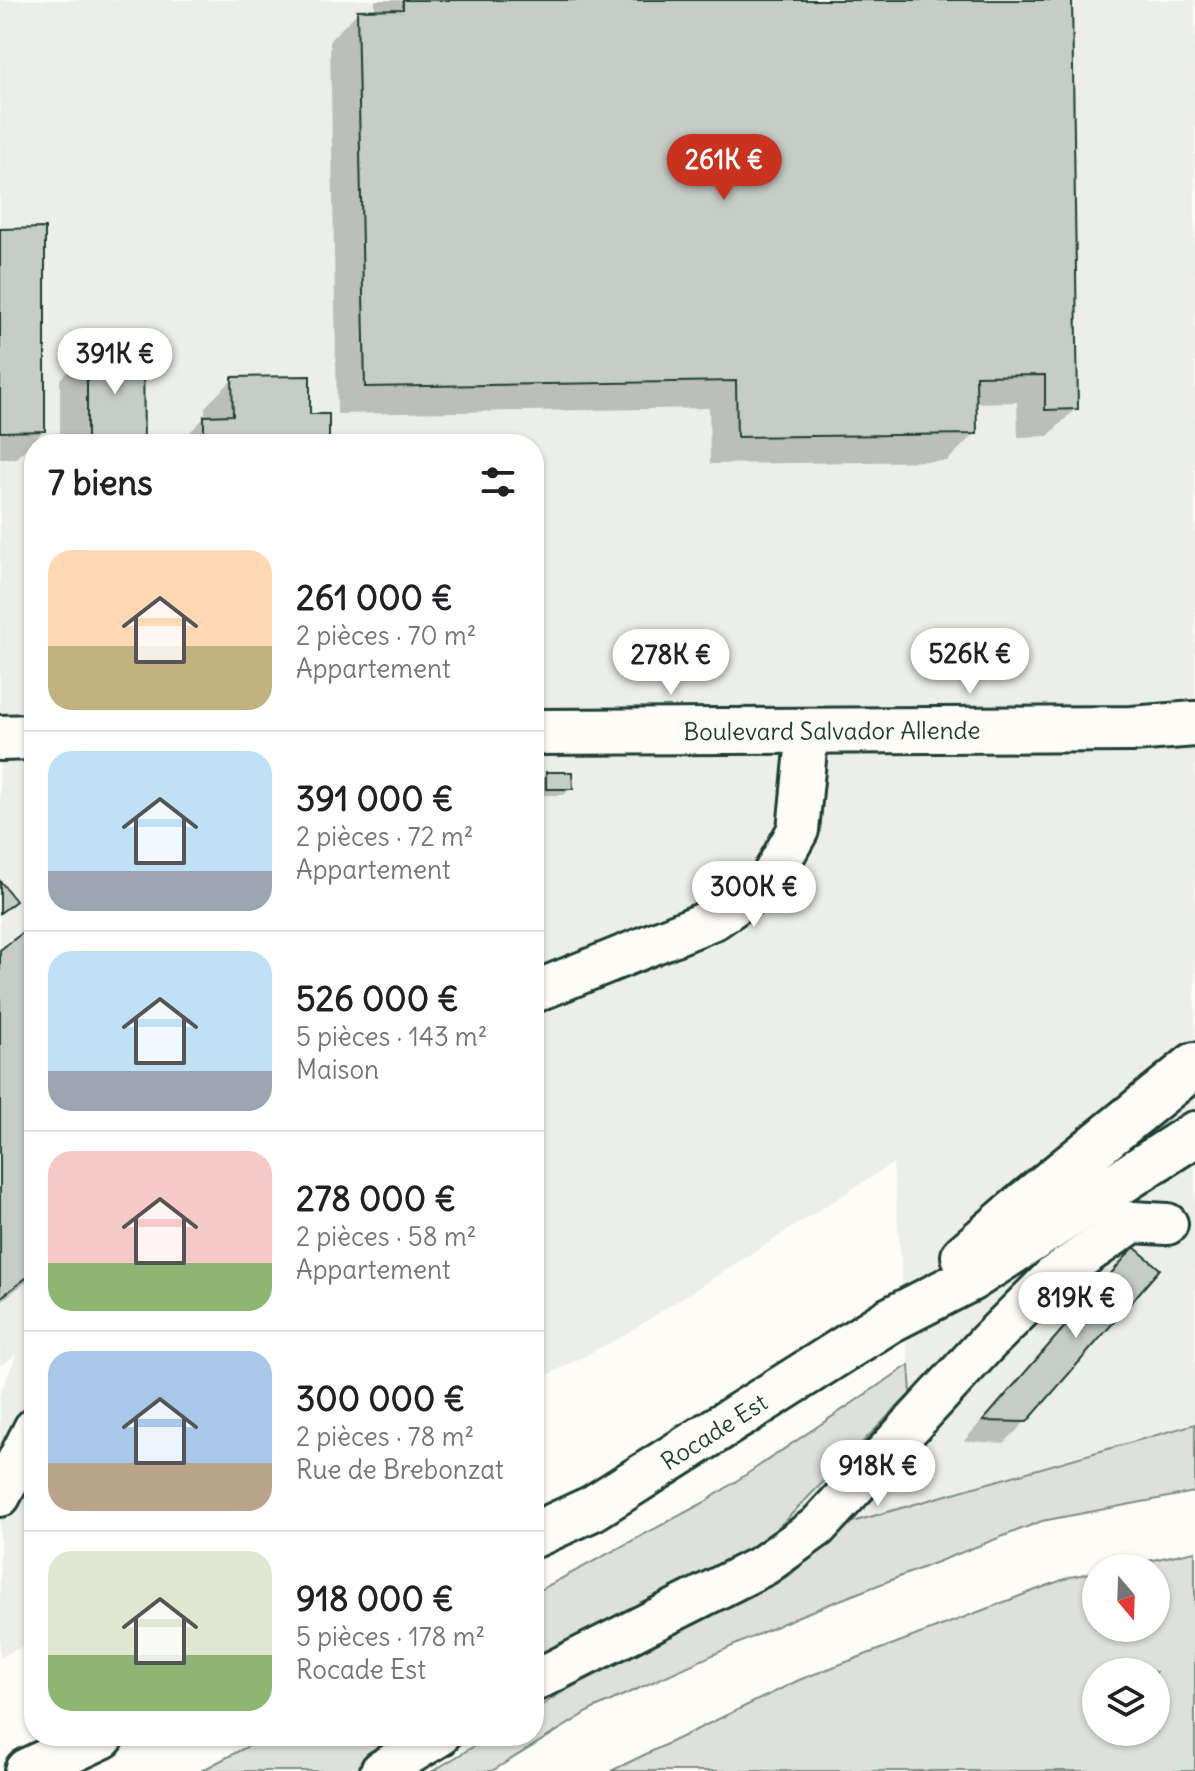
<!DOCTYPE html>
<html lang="fr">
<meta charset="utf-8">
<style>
:root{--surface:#fff;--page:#f6f6f6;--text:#202124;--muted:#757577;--line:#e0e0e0;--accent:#c8321e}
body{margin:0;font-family:Delius,sans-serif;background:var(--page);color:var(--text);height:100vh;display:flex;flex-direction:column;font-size:30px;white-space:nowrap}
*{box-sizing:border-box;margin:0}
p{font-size:26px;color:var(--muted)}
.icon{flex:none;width:44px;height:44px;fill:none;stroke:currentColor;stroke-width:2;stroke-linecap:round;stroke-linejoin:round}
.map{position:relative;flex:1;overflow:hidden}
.drawer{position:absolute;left:24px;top:434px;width:520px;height:1312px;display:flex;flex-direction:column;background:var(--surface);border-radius:32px;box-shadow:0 2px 6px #0004}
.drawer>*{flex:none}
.needle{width:52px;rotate:161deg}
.tools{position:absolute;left:1082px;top:1554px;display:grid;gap:16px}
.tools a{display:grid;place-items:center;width:88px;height:88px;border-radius:50%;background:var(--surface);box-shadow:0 2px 6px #0004;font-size:40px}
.price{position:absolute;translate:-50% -68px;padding:0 18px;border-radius:28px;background:#fff;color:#222;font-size:26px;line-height:52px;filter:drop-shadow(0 2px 4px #0008)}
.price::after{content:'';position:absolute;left:50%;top:48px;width:24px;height:18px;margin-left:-12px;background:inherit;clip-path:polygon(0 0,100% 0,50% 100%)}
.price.current{background:var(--accent);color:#fff}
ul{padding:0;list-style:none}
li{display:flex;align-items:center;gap:24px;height:200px;padding:0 24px}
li+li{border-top:2px solid var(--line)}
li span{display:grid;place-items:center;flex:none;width:224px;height:160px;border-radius:24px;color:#555}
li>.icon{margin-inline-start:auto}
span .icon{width:96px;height:96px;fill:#fffc;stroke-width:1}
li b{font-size:34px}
h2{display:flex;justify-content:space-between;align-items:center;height:96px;padding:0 24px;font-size:34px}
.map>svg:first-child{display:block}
.built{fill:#eceee9}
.green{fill:#dde0db;stroke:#7e8e88;stroke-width:2;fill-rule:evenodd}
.shadow{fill:#0003}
.building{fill:#c6cdc7;stroke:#1f3d34;stroke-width:2}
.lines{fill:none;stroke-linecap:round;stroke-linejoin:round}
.minor-casing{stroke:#1f3d34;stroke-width:46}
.tertiary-casing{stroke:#1f3d34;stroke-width:50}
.primary-casing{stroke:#1f3d34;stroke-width:50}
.minor{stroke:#fdfcf7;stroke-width:40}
.tertiary{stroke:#fdfcf7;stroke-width:44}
.primary{stroke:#fdfcf7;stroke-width:44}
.labels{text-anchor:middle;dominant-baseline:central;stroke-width:6;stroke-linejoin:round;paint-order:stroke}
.street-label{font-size:24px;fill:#1f3d34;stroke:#fdfcf7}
</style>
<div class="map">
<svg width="1195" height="1771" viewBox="0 0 1195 1771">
<rect width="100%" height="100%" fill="#fdfcf7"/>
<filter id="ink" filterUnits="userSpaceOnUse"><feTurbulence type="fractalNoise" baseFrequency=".0125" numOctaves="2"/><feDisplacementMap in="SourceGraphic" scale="16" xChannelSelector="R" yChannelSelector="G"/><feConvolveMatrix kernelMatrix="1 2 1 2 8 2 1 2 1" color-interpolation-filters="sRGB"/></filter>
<g filter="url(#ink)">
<polygon class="built" points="0,0 1195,0 1195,1424 757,1549 911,1393 893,1163 621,1337 534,1382 534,444 34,444 34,1640 0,1658 0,1394 17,1354 0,1366"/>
<g class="green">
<polygon points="909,1365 911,1393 757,1549 565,1642 534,1661 534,1593 705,1502"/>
<polygon points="1195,1424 1195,1492 1042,1521 799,1616 593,1709 492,1771 433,1771 491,1736 534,1736 534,1710 566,1690 790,1575 849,1523"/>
<path d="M1195,1551V1771H611L799,1680L1070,1577L1096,1572V1628H1156V1568H1115ZM1096,1672H1156V1732H1096Z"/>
<polygon points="267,1736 413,1736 356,1771 201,1771"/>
</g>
<g class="shadow">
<polygon points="375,0 1070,0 1076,408 1048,436 1018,437 1017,402 974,403 975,433 947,461 710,464 709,408 337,414 330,40 358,12 375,12"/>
<polygon points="0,231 43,431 15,459 0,459"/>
<polygon points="88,351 142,444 60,444 60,379"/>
<polygon points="233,379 308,416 327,444 178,444 205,417 205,407"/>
<polygon points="546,774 571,788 564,795 540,795 540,781"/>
<polygon points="33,927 34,1276 0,1302 0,952"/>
<polygon points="1134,1250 1026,1421 1004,1443 964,1441 1085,1301"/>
</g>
<g class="building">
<polygon points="403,0 1072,0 1078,409 1045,410 1045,375 976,376 977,434 737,437 736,381 365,387 357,10 403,9"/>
<polygon points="45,228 45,431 0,432 0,229"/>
<polygon points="143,348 144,444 87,444 87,349"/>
<polygon points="310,376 310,414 329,414 329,444 204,444 204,416 233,415 232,377"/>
<polygon points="546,772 572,772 573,789 546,789"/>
<polygon points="0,881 16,901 0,913"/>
<polygon points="33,925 34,1272 0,1298 0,950"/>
<polygon points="1134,1247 1160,1269 1027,1422 983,1421"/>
</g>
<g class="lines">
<defs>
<g id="minor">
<polyline points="534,992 714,919 770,880 798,830 808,730"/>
<polyline points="0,1496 34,1429"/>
<polyline points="534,1681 764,1565 817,1527 987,1343 1054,1276 1133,1222 1167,1224"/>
<polyline points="381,1771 439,1736"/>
</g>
<g id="tertiary">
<path id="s1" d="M534,732L1132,729L1195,724"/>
<polyline points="0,738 34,737"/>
</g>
<g id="primary">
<polyline points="964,1256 1028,1201 1195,1065"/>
<path id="s2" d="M534,1535L593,1508L890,1320L970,1279L1195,1134"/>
<polyline points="27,1771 102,1736"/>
</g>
</defs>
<use href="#minor" class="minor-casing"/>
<use href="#tertiary" class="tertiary-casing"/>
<use href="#primary" class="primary-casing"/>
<use href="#minor" class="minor"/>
<use href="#tertiary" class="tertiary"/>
<use href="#primary" class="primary"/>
</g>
</g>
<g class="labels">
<g class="street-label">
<text stroke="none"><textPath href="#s1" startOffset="298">Boulevard Salvador Allende</textPath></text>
<text stroke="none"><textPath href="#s2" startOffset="208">Rocade Est</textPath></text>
</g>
</g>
</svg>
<div class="tools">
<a><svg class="needle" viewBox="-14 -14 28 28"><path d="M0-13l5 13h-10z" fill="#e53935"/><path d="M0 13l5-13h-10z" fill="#757577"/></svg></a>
<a><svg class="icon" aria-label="layers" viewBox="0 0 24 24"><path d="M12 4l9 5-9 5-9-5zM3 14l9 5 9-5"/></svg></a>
</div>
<b class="price current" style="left:724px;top:202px">261K €</b>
<b class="price" style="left:115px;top:396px">391K €</b>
<b class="price" style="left:970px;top:696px">526K €</b>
<b class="price" style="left:671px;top:697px">278K €</b>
<b class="price" style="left:754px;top:929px">300K €</b>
<b class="price" style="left:1076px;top:1340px">819K €</b>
<b class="price" style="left:878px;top:1508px">918K €</b>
<section class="drawer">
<h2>7 biens<svg class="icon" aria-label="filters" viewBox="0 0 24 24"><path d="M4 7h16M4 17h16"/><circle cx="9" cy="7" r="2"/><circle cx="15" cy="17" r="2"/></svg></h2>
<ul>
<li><span style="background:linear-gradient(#ffd9b3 60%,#c2b280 0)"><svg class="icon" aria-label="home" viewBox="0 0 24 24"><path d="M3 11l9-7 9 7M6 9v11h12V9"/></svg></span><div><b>261 000 €</b><p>2 pièces · 70 m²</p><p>Appartement</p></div></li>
<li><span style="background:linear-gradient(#bfe0f5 75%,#9aa5b1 0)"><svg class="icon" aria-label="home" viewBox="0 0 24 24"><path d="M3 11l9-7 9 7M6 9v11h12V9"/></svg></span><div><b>391 000 €</b><p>2 pièces · 72 m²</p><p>Appartement</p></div></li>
<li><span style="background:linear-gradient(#bfe0f5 75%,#9aa5b1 0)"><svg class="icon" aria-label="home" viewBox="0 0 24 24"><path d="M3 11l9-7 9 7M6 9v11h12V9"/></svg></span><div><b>526 000 €</b><p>5 pièces · 143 m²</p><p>Maison</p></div></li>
<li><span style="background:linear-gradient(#f6c9c9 70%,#8fb573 0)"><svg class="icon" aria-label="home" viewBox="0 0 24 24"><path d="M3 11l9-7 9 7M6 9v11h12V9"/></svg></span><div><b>278 000 €</b><p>2 pièces · 58 m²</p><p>Appartement</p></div></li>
<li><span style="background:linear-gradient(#a9c7e8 70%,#b9a48a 0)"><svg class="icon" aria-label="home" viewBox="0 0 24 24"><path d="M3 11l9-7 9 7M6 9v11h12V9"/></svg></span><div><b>300 000 €</b><p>2 pièces · 78 m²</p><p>Rue de Brebonzat</p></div></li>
<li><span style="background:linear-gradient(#dfe7d0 65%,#8fb573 0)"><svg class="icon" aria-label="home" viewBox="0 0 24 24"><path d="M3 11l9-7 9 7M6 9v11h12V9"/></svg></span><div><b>918 000 €</b><p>5 pièces · 178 m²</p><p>Rocade Est</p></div></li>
</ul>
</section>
</div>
